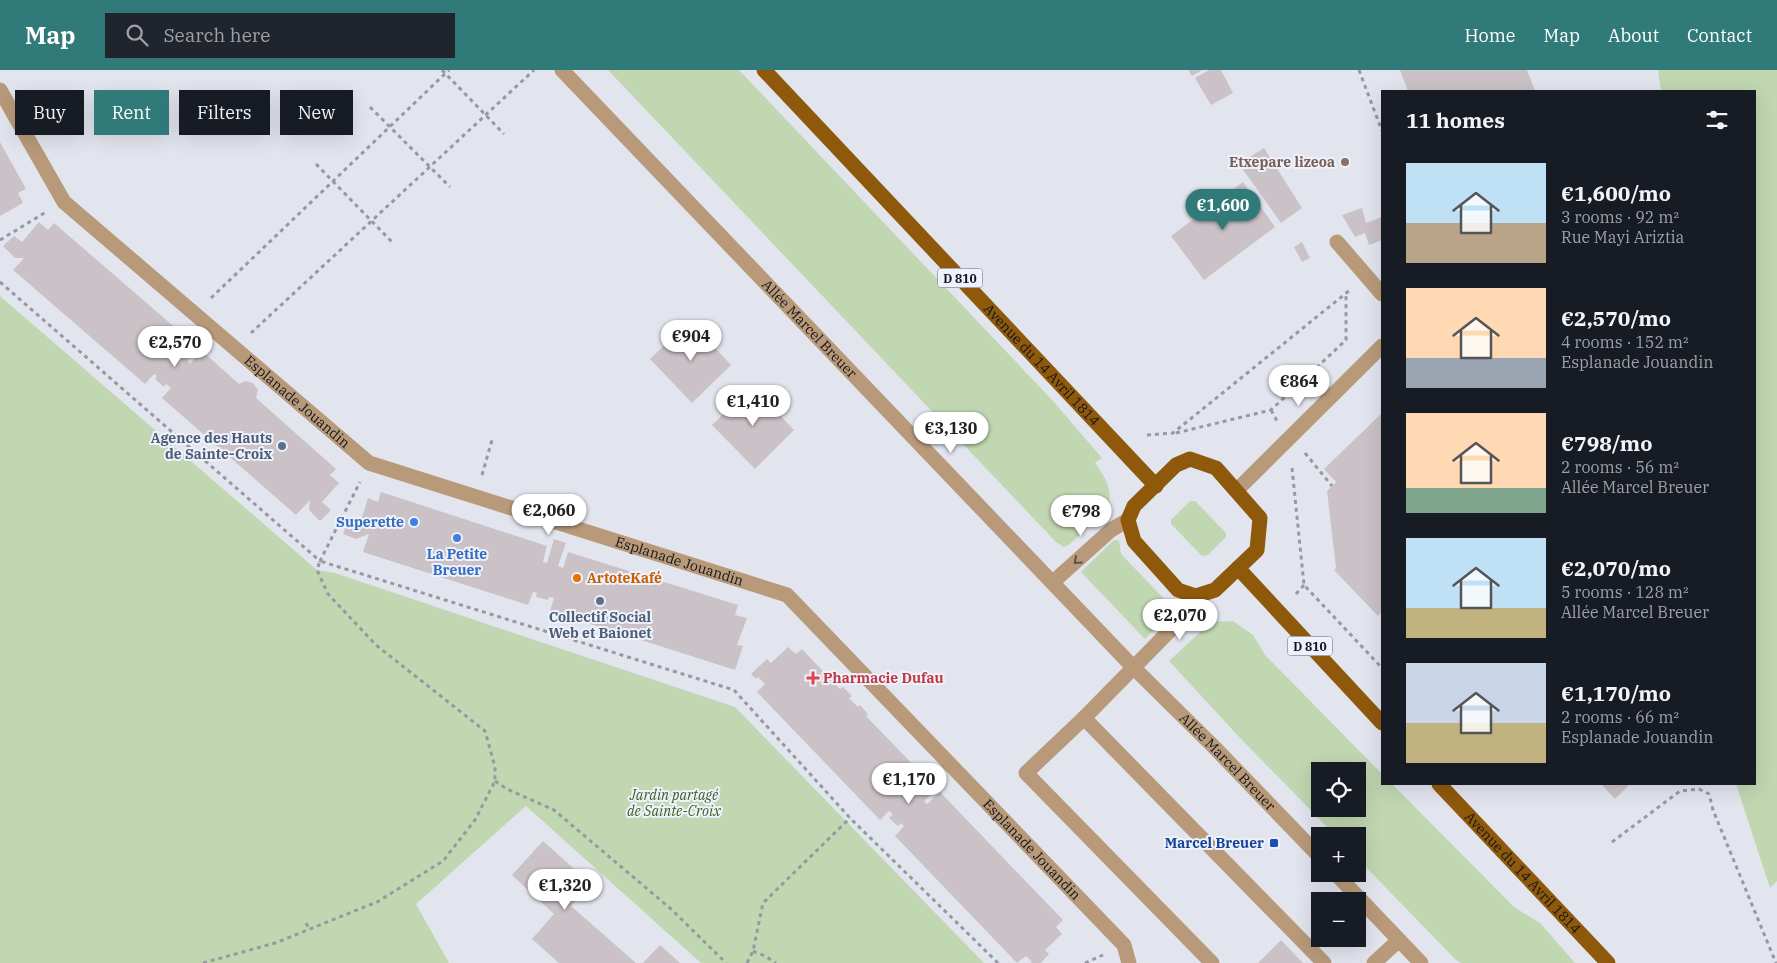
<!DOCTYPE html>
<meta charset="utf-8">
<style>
:root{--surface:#171b24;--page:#20242c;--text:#f1f3f6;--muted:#9ea1a6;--accent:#317a7a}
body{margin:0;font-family:"IBM Plex Serif",serif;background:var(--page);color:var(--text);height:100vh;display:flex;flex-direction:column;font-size:19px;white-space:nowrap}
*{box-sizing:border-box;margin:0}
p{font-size:16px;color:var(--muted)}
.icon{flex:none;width:28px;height:28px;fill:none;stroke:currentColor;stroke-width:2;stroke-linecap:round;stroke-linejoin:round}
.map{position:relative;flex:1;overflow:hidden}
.side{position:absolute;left:1381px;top:20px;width:375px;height:695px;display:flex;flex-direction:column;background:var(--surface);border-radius:0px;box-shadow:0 5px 20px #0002}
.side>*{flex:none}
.top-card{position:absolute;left:15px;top:20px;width:475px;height:45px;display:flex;gap:10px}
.fabs{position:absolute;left:1311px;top:692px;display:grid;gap:10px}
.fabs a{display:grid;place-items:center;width:55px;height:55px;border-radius:0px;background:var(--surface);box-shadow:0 5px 20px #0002;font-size:25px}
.price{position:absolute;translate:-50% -42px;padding:0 11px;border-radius:18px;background:#fff;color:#222;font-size:16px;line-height:32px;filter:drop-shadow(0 1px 2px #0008)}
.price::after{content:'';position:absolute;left:50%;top:30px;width:15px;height:11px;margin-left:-8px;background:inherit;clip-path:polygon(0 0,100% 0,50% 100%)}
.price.active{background:var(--accent);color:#fff}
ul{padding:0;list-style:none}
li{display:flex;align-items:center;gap:15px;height:125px;padding:0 25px}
li span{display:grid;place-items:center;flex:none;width:140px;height:100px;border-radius:0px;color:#555}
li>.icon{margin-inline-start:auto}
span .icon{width:60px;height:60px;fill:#fffc;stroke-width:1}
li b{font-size:21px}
h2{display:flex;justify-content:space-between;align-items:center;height:60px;padding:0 25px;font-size:21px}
.pill{padding:0 18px;border-radius:0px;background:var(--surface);box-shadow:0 5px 20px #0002;font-size:18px;line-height:45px}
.pill.active{background:var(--accent);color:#fff}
header{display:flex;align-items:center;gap:30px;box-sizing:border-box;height:70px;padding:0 25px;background:var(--accent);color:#fff}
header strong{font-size:24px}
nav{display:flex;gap:28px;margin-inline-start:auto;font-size:18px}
.search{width:350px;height:45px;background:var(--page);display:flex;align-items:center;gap:12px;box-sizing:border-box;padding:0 18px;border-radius:0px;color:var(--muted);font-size:19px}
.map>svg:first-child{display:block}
.green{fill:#c0d7b1;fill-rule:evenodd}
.building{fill:#cbc2c8}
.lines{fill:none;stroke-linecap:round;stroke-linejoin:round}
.path{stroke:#9799a0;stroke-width:3;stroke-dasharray:4 4;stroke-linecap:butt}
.minor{stroke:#b89a7a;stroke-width:15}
.major{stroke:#8f590c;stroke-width:15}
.oneway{stroke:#5e5145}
.education-dot{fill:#8d6e63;stroke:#eff2fc;stroke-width:2}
.service-dot{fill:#5c6f8a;stroke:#eff2fc;stroke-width:2}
.shop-dot{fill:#3f7fe0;stroke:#eff2fc;stroke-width:2}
.food-dot{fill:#e8710a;stroke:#eff2fc;stroke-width:2}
.health-dot{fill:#e0444e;stroke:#eff2fc;stroke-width:2}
.transit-dot{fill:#1a4fb4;stroke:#eff2fc;stroke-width:2}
.labels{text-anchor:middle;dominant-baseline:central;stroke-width:4;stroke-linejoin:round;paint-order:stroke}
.shield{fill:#eff2fc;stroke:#56585d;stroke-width:1}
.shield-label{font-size:12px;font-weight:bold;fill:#151619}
.education-label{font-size:14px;font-weight:bold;fill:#785e54;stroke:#eff2fc;text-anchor:end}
.street-label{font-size:14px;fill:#151619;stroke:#eff2fc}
.service-label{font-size:14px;font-weight:bold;fill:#4e5e75;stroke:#eff2fc;text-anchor:end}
.shop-label{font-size:14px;font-weight:bold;fill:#366cbe;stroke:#eff2fc;text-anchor:end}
.food-label{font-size:14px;font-weight:bold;fill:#c56008;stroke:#eff2fc;text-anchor:start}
.health-label{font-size:14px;font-weight:bold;fill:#be3a42;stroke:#eff2fc;text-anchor:start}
.park-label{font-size:14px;font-style:italic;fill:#3e6023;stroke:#eff2fc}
.transit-label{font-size:14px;font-weight:bold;fill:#164399;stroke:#eff2fc;text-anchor:end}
</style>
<header>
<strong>Map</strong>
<div class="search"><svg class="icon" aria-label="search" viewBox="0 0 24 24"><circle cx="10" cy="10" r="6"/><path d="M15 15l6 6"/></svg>Search here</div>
<nav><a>Home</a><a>Map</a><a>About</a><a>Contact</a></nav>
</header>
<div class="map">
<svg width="1777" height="893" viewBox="0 0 1777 893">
<rect width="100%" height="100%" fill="#e2e5ee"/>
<g class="green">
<path d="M608,0H739L1053,331L1102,388L1095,393C1106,408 1112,419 1109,437L1070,474L1064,477L1056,472Z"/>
<polygon points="1658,0 1777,0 1777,811 1770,818 1736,714 1755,714 1755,21 1661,21"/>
<polygon points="0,226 317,500 335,503 735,637 984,893 701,893 526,736 416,834 449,893 0,893"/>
<polygon points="1190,431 1195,431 1226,463 1226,467 1208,485 1202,486 1171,454 1171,450"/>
<polygon points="1116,470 1119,471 1121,484 1168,533 1177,537 1145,569 1081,502 1113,471"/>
<path d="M1233,551L1253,565L1265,585L1382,704V714H1392L1514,837L1540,853L1575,893H1461L1456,890L1358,789V766H1336L1242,670L1169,591L1211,552ZM1320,701H1358V739H1320Z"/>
</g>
<g class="building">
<polygon points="1188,0 1202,0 1192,6"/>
<polygon points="1209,0 1221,0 1233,23 1211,35 1195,8"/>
<polygon points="1400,0 1527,0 1535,21 1408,21"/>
<polygon points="0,72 26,119 18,123 23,133 0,146"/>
<polygon points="1264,78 1302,138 1281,153 1239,94"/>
<polygon points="1243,112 1275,157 1204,210 1171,166"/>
<polygon points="1362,138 1366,153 1382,147 1382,170 1369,175 1365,163 1355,167 1342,145"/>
<polygon points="39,152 48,160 54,153 186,267 175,280 178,283 195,264 204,271 187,290 190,294 202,281 239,314 245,311 253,313 258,320 256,328 336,399 330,405 339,413 322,432 331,440 320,451 309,440 310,430 296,445 162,328 171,318 166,314 164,317 155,309 157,306 154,304 145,314 13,200 24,188 15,188 3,176 14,166 22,172"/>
<polygon points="1302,172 1310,188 1302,192 1294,177"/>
<polygon points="690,251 731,295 692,333 650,289"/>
<polygon points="752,316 794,360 755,399 712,355"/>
<polygon points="1382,343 1382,541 1378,546 1334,500 1336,498 1327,421 1336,412 1324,399"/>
<polygon points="381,422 547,476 543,492 547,493 554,469 566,473 558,496 563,498 568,482 738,535 735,545 747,548 737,575 743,576 735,600 550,541 554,528 549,527 548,530 536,527 537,523 533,522 528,535 363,482 369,464 356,469 343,464 348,450 360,454 368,428 378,432"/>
<polygon points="788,577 796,584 802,579 840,619 843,617 852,626 849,628 858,637 860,635 868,644 866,646 924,706 912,719 915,722 933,704 938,708 942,713 924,731 927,734 940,722 1063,850 1056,857 1062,864 1045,880 1049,884 1041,893 1031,893 1032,892 1026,886 1017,893 895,766 904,756 901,753 898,756 889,748 893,744 889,741 880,750 757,622 765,614 758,607 756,609 751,604 767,589 771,593"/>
<polygon points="1601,714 1630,714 1615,729"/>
<polygon points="543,771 591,814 571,836 636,893 559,893 532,869 554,844 512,805"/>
<polygon points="1281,870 1303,893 1258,893"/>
<polygon points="660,875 680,893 643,893"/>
</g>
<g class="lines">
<g class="path">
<polyline points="442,0 504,64"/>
<polyline points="1359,0 1382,61"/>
<polyline points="370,37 450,117"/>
<polyline points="316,94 392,172"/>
<polyline points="0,170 46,142"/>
<polyline points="0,212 320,491 360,412"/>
<polyline points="211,228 449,0"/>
<polyline points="251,263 534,0"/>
<polyline points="1271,340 1277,351"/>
<polyline points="1176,363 1271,340 1346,270 1346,224"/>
<polyline points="1147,365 1173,363 1350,220"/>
<polyline points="1305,383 1332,416"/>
<polyline points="1292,398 1304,515 1382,598"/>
<polyline points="482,405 492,370"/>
<polyline points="1296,524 1304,515"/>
<polyline points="495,711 507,719 554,740 671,839 726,893"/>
<polyline points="1612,772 1680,721 1699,719 1709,724 1713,740 1776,893"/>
<polyline points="306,853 309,859"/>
<polyline points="753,881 765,886 776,893"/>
<polyline points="203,893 275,873 377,832 443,791 475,750 495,711 495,697 485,661 376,575 328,524 317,500 320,491 734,620 850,748 998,893"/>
<polyline points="747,893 753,881 763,833 850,748"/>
<polyline points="1085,893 1103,885"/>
</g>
<g class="minor">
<path id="s1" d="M562,0L1133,597L1215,678L1320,787"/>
<path id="s2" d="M0,20L64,132L369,393L787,525L1124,875L1129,893"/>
<polyline points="1337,172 1382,224"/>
<polyline points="1237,420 1382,276"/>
<polyline points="1053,512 1111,460 1128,450"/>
<polyline points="1196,526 1191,539 1084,648 1026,703 1212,893"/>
<polyline points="1084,648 1324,893"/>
<polyline points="1336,804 1421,893"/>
<polyline points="1374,893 1399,870"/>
</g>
<g class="major">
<path id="s3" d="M764,0L1156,416"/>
<polygon points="1190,389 1216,398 1260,448 1257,480 1215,520 1196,526 1178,520 1134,471 1128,450 1134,436 1176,395"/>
<polyline points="1238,498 1382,653"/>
<path id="s4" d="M1439,714L1608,893"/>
</g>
</g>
<defs><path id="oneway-chevron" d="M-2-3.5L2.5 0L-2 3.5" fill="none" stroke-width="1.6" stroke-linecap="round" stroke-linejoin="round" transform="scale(1.25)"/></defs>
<use class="oneway" href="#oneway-chevron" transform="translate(1077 491) rotate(138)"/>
<circle class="education-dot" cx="1345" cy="92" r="5"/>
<g class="service-dot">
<circle cx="282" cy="376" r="5"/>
<circle cx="600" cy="531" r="5"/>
</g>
<g class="shop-dot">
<circle cx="414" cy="452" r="5"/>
<circle cx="457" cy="468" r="5"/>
</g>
<circle class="food-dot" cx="577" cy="508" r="5"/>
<path class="health-dot" d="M810.5 600.5h5v5h5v5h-5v5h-5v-5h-5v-5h5z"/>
<rect class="transit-dot" x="1269" y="768" width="10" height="10" rx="2.5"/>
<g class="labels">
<g class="shield">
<rect x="937.5" y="198.5" width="45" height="19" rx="4"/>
<rect x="1287.5" y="566.5" width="45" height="19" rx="4"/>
</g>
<g class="shield-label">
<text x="960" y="208">D 810</text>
<text x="1310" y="576">D 810</text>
</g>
<g class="education-label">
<text x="1335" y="92">Etxepare lizeoa</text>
</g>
<g class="street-label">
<text stroke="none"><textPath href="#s1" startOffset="358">Allée Marcel Breuer</textPath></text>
<text stroke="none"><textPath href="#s3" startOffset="405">Avenue du 14 Avril 1814</textPath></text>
<text stroke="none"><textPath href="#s2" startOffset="436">Esplanade Jouandin</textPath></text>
<text stroke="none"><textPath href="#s2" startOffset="856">Esplanade Jouandin</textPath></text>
<text stroke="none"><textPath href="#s1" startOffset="960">Allée Marcel Breuer</textPath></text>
<text stroke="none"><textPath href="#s2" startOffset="1322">Esplanade Jouandin</textPath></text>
<text stroke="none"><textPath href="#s4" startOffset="122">Avenue du 14 Avril 1814</textPath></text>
</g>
<g class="service-label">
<text x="272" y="368">Agence des Hauts<tspan x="272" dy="16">de Sainte-Croix</tspan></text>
<text x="600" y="547" text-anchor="middle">Collectif Social<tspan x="600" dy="16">Web et Baionet</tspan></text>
</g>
<g class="shop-label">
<text x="404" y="452">Superette</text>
<text x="457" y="484" text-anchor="middle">La Petite<tspan x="457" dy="16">Breuer</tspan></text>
</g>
<g class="food-label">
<text x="587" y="508">ArtoteKafé</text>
</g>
<g class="health-label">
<text x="823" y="608">Pharmacie Dufau</text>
</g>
<g class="park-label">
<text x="674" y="725">Jardin partagé<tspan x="674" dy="16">de Sainte-Croix</tspan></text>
</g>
<g class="transit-label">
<text x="1264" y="773">Marcel Breuer</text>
</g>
</g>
</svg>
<div class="fabs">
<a><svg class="icon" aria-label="locate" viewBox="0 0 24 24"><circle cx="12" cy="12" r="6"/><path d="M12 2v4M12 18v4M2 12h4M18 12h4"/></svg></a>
<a>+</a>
<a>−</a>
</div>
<b class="price active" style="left:1223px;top:161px">€1,600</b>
<b class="price" style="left:691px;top:292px">€904</b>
<b class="price" style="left:175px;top:298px">€2,570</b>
<b class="price" style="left:1299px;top:337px">€864</b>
<b class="price" style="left:753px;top:357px">€1,410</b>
<b class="price" style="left:951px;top:384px">€3,130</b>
<b class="price" style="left:549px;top:466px">€2,060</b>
<b class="price" style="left:1081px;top:467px">€798</b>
<b class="price" style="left:1180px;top:571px">€2,070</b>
<b class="price" style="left:909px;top:735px">€1,170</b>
<b class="price" style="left:565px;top:841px">€1,320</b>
<div class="top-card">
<a class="pill">Buy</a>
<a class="pill active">Rent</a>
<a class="pill">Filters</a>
<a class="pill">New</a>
</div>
<section class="side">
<h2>11 homes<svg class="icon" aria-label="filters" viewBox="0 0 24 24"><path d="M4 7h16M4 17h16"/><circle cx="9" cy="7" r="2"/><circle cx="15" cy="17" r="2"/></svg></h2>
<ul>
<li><span style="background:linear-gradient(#bfe0f5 60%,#b9a48a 0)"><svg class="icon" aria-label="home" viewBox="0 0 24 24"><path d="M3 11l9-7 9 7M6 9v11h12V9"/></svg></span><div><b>€1,600/mo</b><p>3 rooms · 92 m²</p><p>Rue Mayi Ariztia</p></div></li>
<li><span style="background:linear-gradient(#ffd9b3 70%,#9aa5b1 0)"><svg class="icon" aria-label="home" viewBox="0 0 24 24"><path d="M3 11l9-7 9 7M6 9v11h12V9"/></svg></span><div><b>€2,570/mo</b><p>4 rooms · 152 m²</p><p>Esplanade Jouandin</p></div></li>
<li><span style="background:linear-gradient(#ffd9b3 75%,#7fa58c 0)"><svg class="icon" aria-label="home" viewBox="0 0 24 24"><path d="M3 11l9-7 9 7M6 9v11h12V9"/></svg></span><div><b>€798/mo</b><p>2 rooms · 56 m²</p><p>Allée Marcel Breuer</p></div></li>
<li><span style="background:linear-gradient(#bfe0f5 70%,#c2b280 0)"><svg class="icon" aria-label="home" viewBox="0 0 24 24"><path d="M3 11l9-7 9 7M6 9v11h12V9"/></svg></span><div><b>€2,070/mo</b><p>5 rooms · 128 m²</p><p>Allée Marcel Breuer</p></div></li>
<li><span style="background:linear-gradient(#c9d6e8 60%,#c2b280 0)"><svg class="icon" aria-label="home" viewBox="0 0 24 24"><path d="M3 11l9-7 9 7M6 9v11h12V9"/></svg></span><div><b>€1,170/mo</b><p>2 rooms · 66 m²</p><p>Esplanade Jouandin</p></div></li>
</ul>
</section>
</div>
